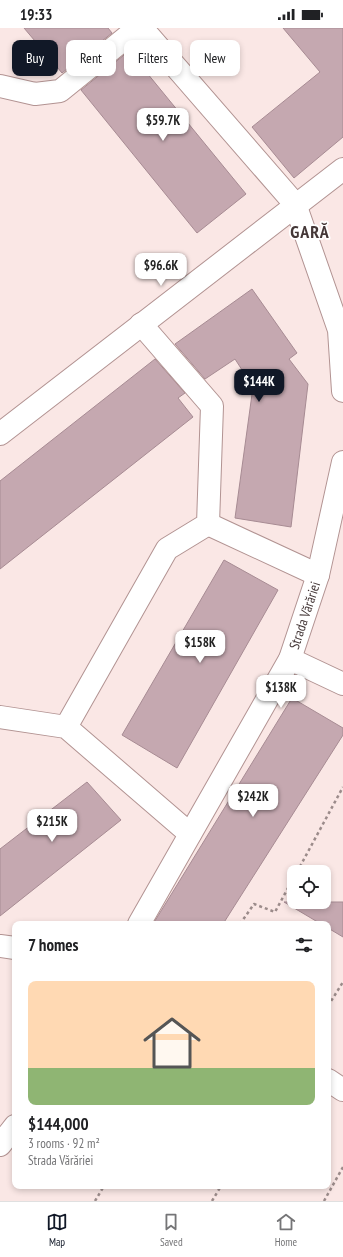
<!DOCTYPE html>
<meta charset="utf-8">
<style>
:root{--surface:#fff;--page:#f6f6f6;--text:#202124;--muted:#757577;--line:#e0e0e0;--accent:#111827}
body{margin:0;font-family:"PT Sans Narrow",sans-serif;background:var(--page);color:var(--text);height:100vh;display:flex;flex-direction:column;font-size:15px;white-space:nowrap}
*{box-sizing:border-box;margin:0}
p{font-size:13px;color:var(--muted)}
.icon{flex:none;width:22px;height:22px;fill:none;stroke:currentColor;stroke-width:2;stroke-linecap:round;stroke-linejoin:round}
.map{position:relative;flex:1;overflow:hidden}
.panel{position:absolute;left:12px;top:893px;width:319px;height:268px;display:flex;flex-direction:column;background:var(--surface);border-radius:8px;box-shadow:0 2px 6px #0003}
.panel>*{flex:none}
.banner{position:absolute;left:12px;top:12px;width:319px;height:36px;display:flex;gap:8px}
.controls{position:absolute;left:287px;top:837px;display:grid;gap:8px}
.controls a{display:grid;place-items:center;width:44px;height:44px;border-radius:8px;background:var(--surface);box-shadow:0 2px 6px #0003;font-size:20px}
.price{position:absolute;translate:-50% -34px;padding:0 9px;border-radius:8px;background:#fff;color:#222;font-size:13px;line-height:26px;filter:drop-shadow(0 1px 2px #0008)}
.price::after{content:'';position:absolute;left:50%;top:24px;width:12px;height:9px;margin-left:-6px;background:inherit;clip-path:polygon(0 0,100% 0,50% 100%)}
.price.active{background:var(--accent);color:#fff}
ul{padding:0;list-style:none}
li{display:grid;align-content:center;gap:8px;height:212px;padding:0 16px}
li+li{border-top:1px solid var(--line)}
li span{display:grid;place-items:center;height:124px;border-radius:8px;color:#555}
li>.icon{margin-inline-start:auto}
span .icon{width:72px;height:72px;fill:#fffc;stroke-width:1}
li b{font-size:17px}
h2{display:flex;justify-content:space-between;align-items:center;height:48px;padding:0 16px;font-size:17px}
.tag{padding:0 14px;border-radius:8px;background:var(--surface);box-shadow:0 2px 6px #0003;font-size:14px;line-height:36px}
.tag.active{background:var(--accent);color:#fff}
.status{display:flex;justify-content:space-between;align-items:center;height:28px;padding:0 20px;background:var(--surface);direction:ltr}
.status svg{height:11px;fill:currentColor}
.dock{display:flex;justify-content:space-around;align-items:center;height:56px;border-top:1px solid var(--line);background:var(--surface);font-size:11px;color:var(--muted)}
.dock a{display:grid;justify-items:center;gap:2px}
.dock .active{color:var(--accent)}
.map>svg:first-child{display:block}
.building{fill:#c5a8b0;stroke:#a78b93}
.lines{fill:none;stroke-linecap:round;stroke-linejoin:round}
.minor-casing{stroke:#b29392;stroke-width:24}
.path{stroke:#9b8b8a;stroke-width:2.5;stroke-dasharray:3 3;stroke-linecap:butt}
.minor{stroke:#fff;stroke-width:22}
.labels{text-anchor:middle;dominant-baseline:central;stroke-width:3.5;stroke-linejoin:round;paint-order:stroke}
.street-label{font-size:14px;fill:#443737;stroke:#fff}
.district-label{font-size:18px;font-weight:bold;letter-spacing:1px;fill:#443737;stroke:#fff}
</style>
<div class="status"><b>19:33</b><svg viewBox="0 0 49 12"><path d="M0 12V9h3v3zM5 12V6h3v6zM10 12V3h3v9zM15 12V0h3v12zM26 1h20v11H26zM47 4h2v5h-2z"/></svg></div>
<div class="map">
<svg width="343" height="1173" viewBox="0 0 343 1173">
<rect width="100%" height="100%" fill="#fae7e5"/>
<g class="building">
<polygon points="24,0 108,0 112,5 62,45"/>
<polygon points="283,0 343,0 343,109 294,150 252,99 320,44"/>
<polygon points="129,23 246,166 197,205 81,62"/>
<polygon points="252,261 297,325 289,331 308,356 291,499 235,490 253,359 235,331 205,351 175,316"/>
<polygon points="155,331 185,365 178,370 193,389 0,541 0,453"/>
<polygon points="224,532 278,562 177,740 122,707"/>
<polygon points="292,670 343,700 343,707 223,896 153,896"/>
<polygon points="87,754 121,792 0,888 0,821"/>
<polygon points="284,874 343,874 343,909 328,900 328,896 321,896"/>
</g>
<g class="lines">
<defs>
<g id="minor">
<polyline points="142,0 295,176 339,302 343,363"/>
<polyline points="0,58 35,66 60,63 138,0"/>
<polyline points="0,406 343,141"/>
<polyline points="208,496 318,547"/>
<polyline points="290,631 343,656"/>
<polyline points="0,689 66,699 190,806"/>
<polyline points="66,699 167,521 208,496 212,378 141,296"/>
<path id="s1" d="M139,896L290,631L318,547L343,434"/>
<polyline points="0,918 15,920"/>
<polyline points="328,1052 343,1062"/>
<polyline points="0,1117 15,1098"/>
</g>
</defs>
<use href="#minor" class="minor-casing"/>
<g class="path">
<polyline points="297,844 343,759"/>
<polyline points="240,896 254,876 275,884 294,849"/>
<polyline points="328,978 343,954"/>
<polyline points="95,1173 104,1158"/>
<polyline points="212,1173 221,1158"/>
<polyline points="324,1173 343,1139"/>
</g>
<use href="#minor" class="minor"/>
</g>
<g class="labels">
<g class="street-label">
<text stroke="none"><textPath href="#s1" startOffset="351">Strada Vărăriei</textPath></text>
</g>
<g class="district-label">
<text x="310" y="203">GARĂ</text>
</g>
</g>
</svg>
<div class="controls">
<a><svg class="icon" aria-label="locate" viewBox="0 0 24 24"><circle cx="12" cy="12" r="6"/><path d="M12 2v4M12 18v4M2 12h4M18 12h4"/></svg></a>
</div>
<b class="price" style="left:163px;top:114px">$59.7K</b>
<b class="price" style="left:161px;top:259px">$96.6K</b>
<b class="price active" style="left:259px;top:375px">$144K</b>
<b class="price" style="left:200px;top:636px">$158K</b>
<b class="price" style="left:281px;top:681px">$138K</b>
<b class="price" style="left:253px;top:790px">$242K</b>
<b class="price" style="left:52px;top:815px">$215K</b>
<div class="banner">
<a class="tag active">Buy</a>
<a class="tag">Rent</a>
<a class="tag">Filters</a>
<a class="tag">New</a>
</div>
<section class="panel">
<h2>7 homes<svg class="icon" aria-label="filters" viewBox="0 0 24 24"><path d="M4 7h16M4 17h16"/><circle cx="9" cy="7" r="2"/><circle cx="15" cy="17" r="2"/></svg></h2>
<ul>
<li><span style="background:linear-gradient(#ffd9b3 70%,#8fb573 0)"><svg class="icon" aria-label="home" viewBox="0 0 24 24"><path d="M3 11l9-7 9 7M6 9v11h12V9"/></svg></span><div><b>$144,000</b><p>3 rooms · 92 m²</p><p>Strada Vărăriei</p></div></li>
</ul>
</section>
</div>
<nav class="dock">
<a class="active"><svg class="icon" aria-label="map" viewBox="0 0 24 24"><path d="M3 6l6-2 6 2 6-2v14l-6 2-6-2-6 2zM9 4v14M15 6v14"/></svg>Map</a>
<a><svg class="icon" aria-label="saved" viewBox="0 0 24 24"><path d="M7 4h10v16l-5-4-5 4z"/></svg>Saved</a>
<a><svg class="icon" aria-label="home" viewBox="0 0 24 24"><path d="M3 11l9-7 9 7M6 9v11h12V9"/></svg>Home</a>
</nav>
